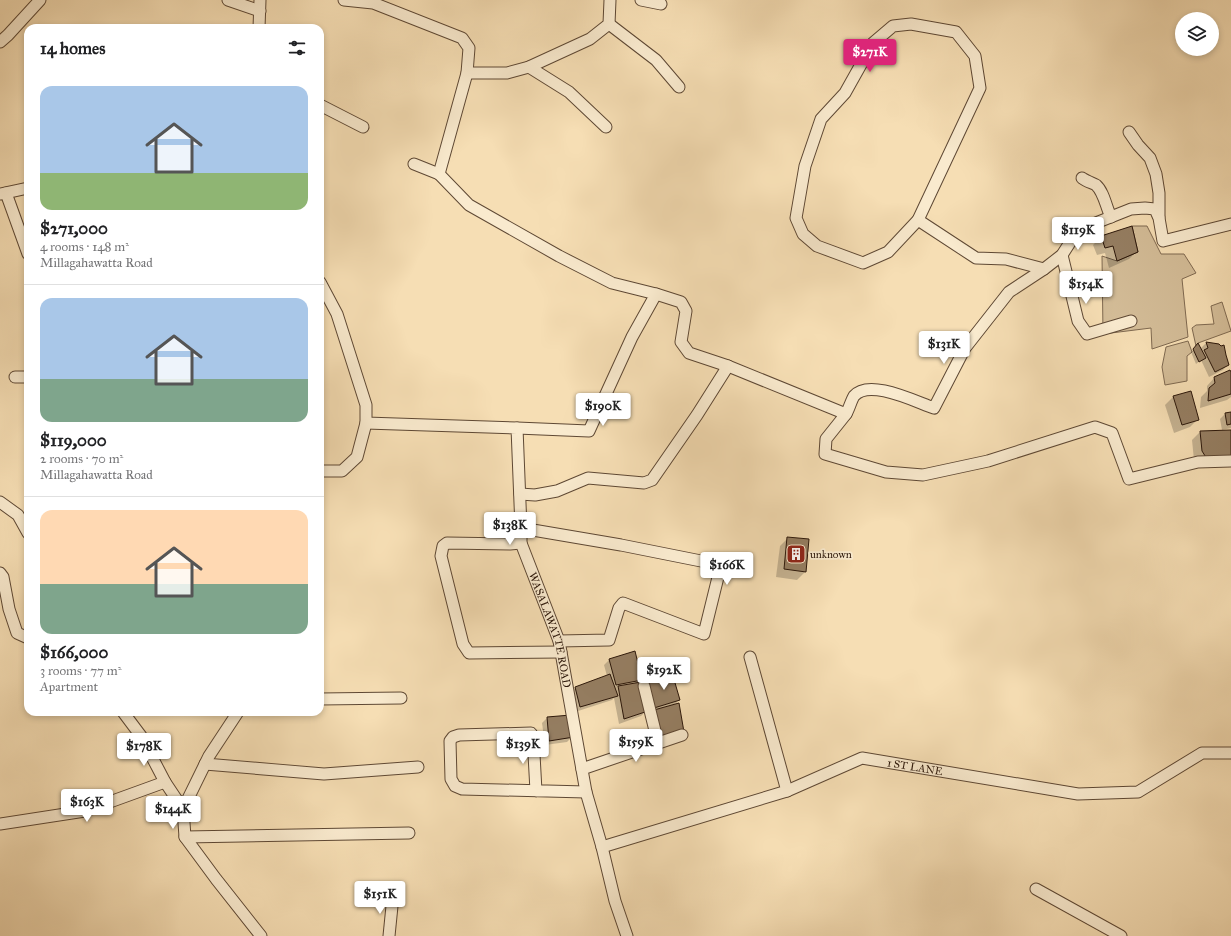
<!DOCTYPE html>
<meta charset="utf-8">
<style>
:root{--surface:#fff;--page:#f6f6f6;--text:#202124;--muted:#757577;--line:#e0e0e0;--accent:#db2777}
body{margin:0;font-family:"IM FELL Great Primer",serif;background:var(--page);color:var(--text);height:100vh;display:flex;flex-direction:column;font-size:15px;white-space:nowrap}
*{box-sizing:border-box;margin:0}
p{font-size:13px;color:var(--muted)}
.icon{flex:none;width:22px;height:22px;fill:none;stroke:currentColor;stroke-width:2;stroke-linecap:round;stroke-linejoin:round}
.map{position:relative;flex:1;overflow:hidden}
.side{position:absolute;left:24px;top:24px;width:300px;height:692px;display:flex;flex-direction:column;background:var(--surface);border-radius:12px;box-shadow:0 2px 6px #0003}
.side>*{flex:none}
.controls{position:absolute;left:1175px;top:12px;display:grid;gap:8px}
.controls a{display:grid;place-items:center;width:44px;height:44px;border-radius:50%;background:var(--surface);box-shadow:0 2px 6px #0003;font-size:20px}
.price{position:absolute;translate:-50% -34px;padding:0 9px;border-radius:4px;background:#fff;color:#222;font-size:13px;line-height:26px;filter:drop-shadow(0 1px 2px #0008)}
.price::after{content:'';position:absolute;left:50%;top:24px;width:12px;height:9px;margin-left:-6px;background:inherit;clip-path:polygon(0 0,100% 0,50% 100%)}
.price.active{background:var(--accent);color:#fff}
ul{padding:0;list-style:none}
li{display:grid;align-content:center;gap:8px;height:212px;padding:0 16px}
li+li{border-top:1px solid var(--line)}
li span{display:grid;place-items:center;height:124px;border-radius:12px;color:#555}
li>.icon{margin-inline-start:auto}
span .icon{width:72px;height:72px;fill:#fffc;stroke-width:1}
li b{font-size:17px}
h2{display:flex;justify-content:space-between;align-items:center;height:48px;padding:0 16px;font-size:17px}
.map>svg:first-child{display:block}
.green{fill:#d3bc97;stroke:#7f6950}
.shadow{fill:#0003}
.building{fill:#957e62;stroke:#2b1609}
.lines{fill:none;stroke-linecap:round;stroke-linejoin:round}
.street-casing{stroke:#5e4834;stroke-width:13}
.street{stroke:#f9eace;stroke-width:11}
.labels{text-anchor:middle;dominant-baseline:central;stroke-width:3.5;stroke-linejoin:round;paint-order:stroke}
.poi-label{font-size:11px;fill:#2b1609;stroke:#f9eace;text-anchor:start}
.street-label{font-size:11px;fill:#2b1609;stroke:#f9eace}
</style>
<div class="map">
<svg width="1231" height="936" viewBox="0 0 1231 936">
<rect width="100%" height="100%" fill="#f6deb4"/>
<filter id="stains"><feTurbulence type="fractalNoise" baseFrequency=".005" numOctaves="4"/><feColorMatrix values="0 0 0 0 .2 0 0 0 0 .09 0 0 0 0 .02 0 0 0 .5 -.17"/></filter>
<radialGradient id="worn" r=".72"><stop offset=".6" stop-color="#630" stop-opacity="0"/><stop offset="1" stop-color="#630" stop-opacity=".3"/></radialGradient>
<g class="green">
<polygon points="1132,226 1147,226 1161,254 1184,254 1196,273 1182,279 1188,337 1152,349 1151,328 1103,334 1102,256 1117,261 1138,252"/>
<polygon points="1222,302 1231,331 1198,343 1196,346 1192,328 1196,325 1214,324 1211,306"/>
<polygon points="1188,341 1192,352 1187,356 1187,381 1165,385 1162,367 1166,347"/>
</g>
<g class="shadow">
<polygon points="1132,228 1137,251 1129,259 1109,268 1105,253 1097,255 1093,245 1101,237"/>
<polygon points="1206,343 1228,364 1223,370 1209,377 1201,360 1196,364 1191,352 1198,345 1200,349"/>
<polygon points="1231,374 1231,397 1227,400 1200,408 1201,397 1207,391 1207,386 1215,377"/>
<polygon points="1190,392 1198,419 1190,427 1174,433 1165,405 1173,397"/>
<polygon points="1231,413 1231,428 1222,430 1220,419 1225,414"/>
<polygon points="1231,431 1231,461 1194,460 1192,440 1200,432"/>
<polygon points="788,538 805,572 797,580 776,577 780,546"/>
<polygon points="634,652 641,680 637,683 642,689 648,682 679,700 674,705 649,712 648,709 641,716 619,724 614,698 612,700 575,712 571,693 576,687 607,676 604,665 609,660"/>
<polygon points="547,718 572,737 567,742 545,745 542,723"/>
</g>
<g class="building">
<polygon points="1132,226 1138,252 1117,261 1113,246 1105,248 1101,236"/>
<polygon points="1206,342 1219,344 1221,346 1224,345 1226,355 1229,365 1215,372 1204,350 1208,348"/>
<polygon points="1198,343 1206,358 1199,362 1193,349"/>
<polygon points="1230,370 1231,372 1231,394 1208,401 1209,388 1215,383 1214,377"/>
<polygon points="1191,391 1199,420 1182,425 1173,396"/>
<polygon points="1231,412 1231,424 1227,425 1225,413"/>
<polygon points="1231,430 1231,457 1207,459 1202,451 1200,431"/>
<polygon points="787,537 809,539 806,572 784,569"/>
<polygon points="635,651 642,680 616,685 609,659"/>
<polygon points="610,674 618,696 580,707 575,687"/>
<polygon points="673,676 680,700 654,708 648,681"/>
<polygon points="641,682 648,711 624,719 618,686"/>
<polygon points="679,703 684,732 661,738 654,710"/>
<polygon points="571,715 574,737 549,741 547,717"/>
</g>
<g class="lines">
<defs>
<g id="street">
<polyline points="228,0 260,11"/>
<polyline points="344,0 373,3 462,38 469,48 467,73 439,174"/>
<polyline points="641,0 661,4"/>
<polyline points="609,24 656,60 679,87"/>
<polygon points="911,24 956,32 975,56 980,88 918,220 888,252 863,263 817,246 803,234 796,218 805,166 821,119 845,93 873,43 893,26"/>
<polyline points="259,28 260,0"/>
<polyline points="0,42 8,35 40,0"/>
<polyline points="529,67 569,92 606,127"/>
<polyline points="467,73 507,73 529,67 590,39 609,24 610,0"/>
<polyline points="320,105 363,127"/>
<polyline points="1129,132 1138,145 1150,158 1156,174 1159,193 1159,217"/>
<polyline points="414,164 439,174 469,205 559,256 612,283 656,294 632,337 589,431 517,428"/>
<path d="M1082,178C1086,181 1092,183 1096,185C1104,192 1106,207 1111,217"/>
<polyline points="6,193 28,254"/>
<polyline points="1,194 28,188"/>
<polyline points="918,220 976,258 1006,259 1044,269 1062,255 1078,230 1131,209 1145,208 1155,209 1159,218 1163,241 1231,224"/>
<polyline points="1062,255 1078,321 1087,334 1131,321"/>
<path id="s1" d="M320,282L337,314L366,405V423L517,428L521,528V543L559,641L586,792L602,847L615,901L627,936"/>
<polyline points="656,294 681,302 686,311 681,342 689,353 728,366 846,414 826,439 825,454 886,472 923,475 988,461 1095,427 1112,433 1129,479 1198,462 1231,461"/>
<polyline points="15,377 28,377"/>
<path d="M846,414C849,409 851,401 854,396C869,378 916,402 934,408L965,348L1009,292L1044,269"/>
<polyline points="320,471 342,471 357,457 366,423"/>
<polyline points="520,494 535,495 557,491 588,478 644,483 652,480 697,415 728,366"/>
<polyline points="0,502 18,515 28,533"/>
<polyline points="521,528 621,545 721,565 704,634 623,603 619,608 609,640 559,641"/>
<polyline points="521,543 510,544 447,543 443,546 441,556 463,644 469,653 561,652"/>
<polyline points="0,573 3,577 9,609 17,633 28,638"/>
<polyline points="750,657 787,791"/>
<polyline points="644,686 658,743"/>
<polyline points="320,699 401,698"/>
<polyline points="123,712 141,736 165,782 183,809"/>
<polyline points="238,712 209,756 183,809 185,837 216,879 261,936"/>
<polyline points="205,764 324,774 418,767"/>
<polyline points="582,769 682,735"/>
<polyline points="536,791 533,736 531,733 459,735 453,737 450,741 451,779 455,786 462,789 586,792"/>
<polyline points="0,824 85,811 165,782"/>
<polyline points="185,837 409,833"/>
<path id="s2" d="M602,847L787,791L862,758L1078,794L1138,792L1202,753H1231"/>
<polyline points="1036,889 1121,936"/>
<polyline points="389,936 393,896"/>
</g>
</defs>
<use href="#street" class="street-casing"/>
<use href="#street" class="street"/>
</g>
<defs>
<symbol id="building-square" viewBox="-11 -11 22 22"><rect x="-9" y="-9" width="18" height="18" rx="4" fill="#8f2418" stroke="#f9eace"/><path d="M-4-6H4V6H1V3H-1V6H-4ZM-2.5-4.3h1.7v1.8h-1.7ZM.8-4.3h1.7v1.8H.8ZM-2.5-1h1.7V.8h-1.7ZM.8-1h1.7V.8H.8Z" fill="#fff"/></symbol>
</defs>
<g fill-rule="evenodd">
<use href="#building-square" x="785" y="543" width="22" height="22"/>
</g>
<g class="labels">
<g class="poi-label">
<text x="810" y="554">unknown</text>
</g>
<g class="street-label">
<text stroke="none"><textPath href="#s1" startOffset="508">WASALAWATTE ROAD</textPath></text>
<text stroke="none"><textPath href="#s2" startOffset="329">1 ST LANE</textPath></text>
</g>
</g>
<rect width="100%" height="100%" filter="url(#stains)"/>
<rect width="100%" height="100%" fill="url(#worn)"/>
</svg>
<div class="controls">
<a><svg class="icon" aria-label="layers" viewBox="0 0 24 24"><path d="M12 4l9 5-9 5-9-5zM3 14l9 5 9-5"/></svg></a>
</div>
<b class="price active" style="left:870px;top:73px">$271K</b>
<b class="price" style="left:1078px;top:251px">$119K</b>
<b class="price" style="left:1086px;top:305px">$154K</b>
<b class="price" style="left:944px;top:365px">$131K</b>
<b class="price" style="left:603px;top:427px">$190K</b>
<b class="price" style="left:510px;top:546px">$138K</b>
<b class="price" style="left:727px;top:586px">$166K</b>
<b class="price" style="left:664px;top:691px">$192K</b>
<b class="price" style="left:636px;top:763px">$159K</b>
<b class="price" style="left:523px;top:765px">$139K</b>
<b class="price" style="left:144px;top:767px">$178K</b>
<b class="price" style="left:87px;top:823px">$163K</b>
<b class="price" style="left:173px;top:830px">$144K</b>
<b class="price" style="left:380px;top:915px">$151K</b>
<section class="side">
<h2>14 homes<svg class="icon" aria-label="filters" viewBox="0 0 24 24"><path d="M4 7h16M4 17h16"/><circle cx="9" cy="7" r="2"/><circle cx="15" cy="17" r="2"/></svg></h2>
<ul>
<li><span style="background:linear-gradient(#a9c7e8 70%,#8fb573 0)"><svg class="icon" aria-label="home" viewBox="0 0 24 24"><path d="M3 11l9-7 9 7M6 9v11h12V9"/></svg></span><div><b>$271,000</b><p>4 rooms · 148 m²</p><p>Millagahawatta Road</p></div></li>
<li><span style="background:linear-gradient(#a9c7e8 65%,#7fa58c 0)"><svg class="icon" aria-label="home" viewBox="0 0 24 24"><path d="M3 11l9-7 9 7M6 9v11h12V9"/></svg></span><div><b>$119,000</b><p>2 rooms · 70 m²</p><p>Millagahawatta Road</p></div></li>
<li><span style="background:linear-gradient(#ffd9b3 60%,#7fa58c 0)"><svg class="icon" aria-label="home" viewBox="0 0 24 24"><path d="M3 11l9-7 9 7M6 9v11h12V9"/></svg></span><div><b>$166,000</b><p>3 rooms · 77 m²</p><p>Apartment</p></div></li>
</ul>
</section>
</div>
